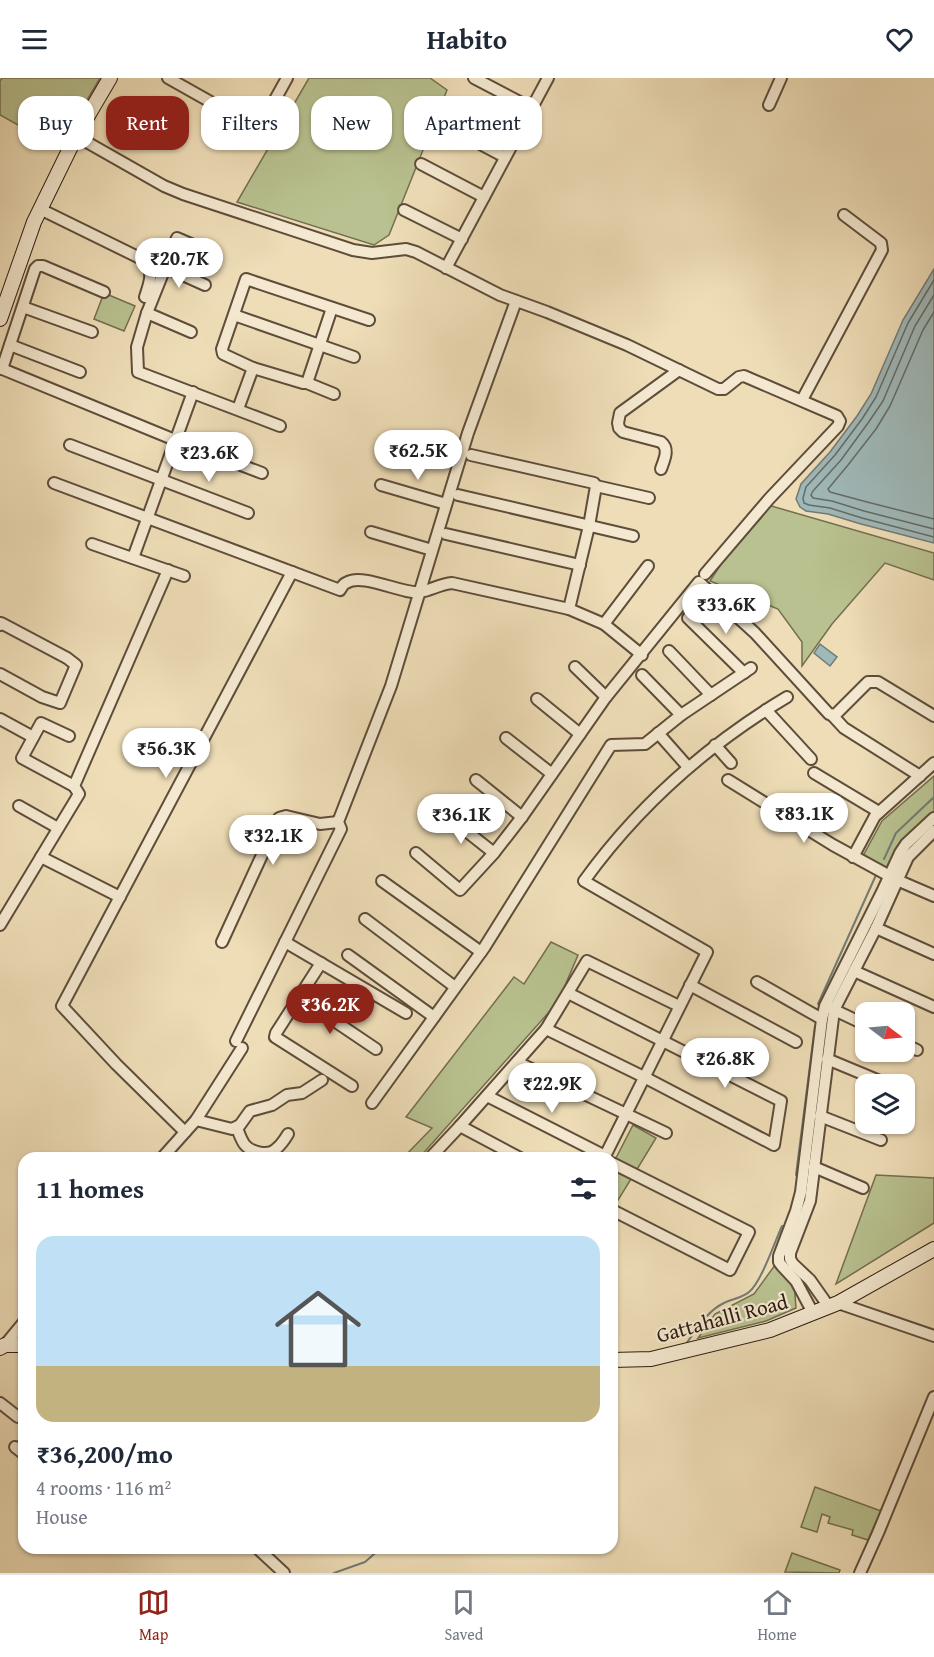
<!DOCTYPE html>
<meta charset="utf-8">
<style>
:root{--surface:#fff;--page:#f6f6f7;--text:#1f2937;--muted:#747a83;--line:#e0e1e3;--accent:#8f2418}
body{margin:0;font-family:"Gentium Book Plus",serif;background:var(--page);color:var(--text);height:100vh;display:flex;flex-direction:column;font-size:22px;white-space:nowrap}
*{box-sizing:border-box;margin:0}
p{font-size:20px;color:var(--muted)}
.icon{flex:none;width:33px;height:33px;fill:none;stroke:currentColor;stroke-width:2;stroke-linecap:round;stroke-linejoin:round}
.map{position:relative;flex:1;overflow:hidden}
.side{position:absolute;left:18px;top:1074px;width:600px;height:402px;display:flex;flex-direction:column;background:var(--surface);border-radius:18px;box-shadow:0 2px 4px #0004}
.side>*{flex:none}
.top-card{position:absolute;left:18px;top:18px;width:600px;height:54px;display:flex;gap:12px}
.needle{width:39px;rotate:106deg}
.tools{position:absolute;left:855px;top:924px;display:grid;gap:12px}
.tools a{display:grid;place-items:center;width:60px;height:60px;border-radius:12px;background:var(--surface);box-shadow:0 2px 4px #0004;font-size:30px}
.price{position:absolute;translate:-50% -51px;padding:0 14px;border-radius:21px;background:#fff;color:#222;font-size:20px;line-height:39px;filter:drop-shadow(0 2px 3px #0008)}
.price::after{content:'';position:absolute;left:50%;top:36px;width:18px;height:14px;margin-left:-9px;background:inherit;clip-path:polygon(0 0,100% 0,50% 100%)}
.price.selected{background:var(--accent);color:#fff}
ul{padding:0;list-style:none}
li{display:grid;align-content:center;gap:12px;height:318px;padding:0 18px}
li+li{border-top:2px solid var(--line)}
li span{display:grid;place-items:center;height:186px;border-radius:18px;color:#555}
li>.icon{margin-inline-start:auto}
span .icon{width:108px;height:108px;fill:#fffc;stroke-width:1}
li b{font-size:26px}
h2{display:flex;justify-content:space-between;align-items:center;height:72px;padding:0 18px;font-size:26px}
.chip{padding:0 21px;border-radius:18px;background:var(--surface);box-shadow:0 2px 4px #0004;font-size:21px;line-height:54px}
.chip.selected{background:var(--accent);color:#fff}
header{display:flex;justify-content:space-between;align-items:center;height:78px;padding:0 18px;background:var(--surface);font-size:27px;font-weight:700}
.tab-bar{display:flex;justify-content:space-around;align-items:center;height:84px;border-top:2px solid var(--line);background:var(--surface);font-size:16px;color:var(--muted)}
.tab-bar a{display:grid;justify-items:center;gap:3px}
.tab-bar .selected{color:var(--accent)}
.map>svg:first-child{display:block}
.green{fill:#b8c18f;stroke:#736f50;stroke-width:1.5}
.water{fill:#9fb9b9;stroke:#727b76;stroke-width:1.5}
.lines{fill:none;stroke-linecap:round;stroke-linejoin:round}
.shore{stroke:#666b66;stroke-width:1.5}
.stream{stroke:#727b76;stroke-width:2}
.street-casing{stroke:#5e4d3b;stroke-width:14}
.secondary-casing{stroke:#2e1d12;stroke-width:16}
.street{stroke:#f4e9d0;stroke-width:10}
.secondary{stroke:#f4e9d0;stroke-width:14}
.labels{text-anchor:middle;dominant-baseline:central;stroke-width:4.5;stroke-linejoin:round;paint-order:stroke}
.street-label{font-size:21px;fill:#2e1d12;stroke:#f4e9d0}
</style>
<header><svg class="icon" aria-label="menu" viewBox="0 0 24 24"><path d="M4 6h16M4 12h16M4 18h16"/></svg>Habito<svg class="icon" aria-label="heart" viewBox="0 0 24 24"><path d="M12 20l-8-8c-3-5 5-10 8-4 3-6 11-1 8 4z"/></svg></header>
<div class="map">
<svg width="934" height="1495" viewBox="0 0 934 1495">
<rect width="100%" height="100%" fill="#eeddb7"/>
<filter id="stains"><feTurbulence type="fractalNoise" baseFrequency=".00333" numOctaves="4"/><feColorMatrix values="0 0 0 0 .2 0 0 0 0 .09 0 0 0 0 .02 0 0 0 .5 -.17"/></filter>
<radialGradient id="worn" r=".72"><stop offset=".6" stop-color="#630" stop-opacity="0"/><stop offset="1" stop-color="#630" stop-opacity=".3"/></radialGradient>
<g class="green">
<polygon points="2,0 100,0 59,70 0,37 0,3"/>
<polygon points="309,0 430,0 447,12 389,157 374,167 237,124"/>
<polygon points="104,215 135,228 124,253 94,241"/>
<polygon points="761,425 934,475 934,502 885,485 832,546 802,588 802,564 778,531 710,503"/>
<polygon points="934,698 934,734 901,764 888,792 863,778 882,743"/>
<polygon points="551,864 578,877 558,924 419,1080 403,1080 432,1050 406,1039 514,899 524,906"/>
<polygon points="633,1047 656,1060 636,1093 615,1082"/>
<polygon points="612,1092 631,1101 615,1127 612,1125"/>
<polygon points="876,1097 934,1100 934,1145 836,1206"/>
<polygon points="775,1187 794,1204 796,1230 766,1243 698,1260 715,1236 754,1216"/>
<polygon points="815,1409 881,1433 868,1462 852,1457 853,1452 828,1445 830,1439 822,1436 817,1454 801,1449"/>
<polygon points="792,1475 840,1492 839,1495 785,1494"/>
</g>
<g class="water">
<polygon points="934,191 934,465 861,446 828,436 806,433 800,429 796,421 801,406 830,374 857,338 871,316 903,242"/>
<polygon points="820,566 837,579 830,588 814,575"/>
</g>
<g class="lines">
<g class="shore">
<polyline points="934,202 908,245 876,319 862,341 835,377 806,409 803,420 804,425 809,427 830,430 862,440 934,459"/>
<polyline points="934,217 915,248 883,323 868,345 841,382 813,413 811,417 813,420 832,423 864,433 934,451"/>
<polyline points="934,234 923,252 890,328 876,351 848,387 828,411 830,414 867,424 934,441"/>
</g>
<g class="stream">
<polyline points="884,781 896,755 934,719"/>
<polyline points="818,926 876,797"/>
<polyline points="796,1097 815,948"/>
<path d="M686,1266C697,1251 707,1233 724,1225C732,1221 742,1220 749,1214C761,1205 775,1163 782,1148"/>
<polyline points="334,1495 365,1484 381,1470"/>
</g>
<defs>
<g id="street">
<polyline points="168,0 255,49 261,47 287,0"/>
<polyline points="474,0 531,30"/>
<polyline points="769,27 781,0"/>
<polyline points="441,45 505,79"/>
<polyline points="76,58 164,108 183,116 353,172 372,175 406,171 416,174 500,217 547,234 627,267 718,311 724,311 739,299 744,298 837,338 840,343 838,348 769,421 705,496"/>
<polyline points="421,86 484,119"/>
<path d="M40,131L146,183C154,196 149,206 145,219"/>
<polyline points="404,132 462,161"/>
<polyline points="200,170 177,160 147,235 137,269 138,294 280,348"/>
<polyline points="165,189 205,207"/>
<polyline points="446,190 548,0"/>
<polyline points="23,229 92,254"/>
<polyline points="147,235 191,254"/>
<polyline points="234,237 354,279"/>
<polyline points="10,267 80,294"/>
<polyline points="0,290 175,362 262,395"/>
<polyline points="253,290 303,305 307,305 332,230"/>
<polyline points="2,291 35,191 38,188 43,188 104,214"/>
<polyline points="307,305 334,316"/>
<polyline points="802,322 882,172 881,165 844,137"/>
<polyline points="238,331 253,290 223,276 222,271 246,201 369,242"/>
<polyline points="392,364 459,384"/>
<polyline points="70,367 248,435"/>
<polyline points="471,377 594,405 596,408 589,448 569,531"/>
<path d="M661,391C664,382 670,371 661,364L623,354L619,350L618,345L620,335L679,292"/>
<path d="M54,405L340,512C342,509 343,506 346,505C363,494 403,517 420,514C431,512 441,506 452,505L569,531L604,546"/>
<polyline points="381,407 446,426"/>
<polyline points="596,408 649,420"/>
<polyline points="458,417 633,458"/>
<polyline points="371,454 432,472"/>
<polyline points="446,456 580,487"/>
<polyline points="92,466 184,498"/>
<polyline points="133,480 193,314"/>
<polyline points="688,540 744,595"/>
<polyline points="0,547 1,545 67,580 76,587 60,625 42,619 0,596"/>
<polyline points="669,573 711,617"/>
<polyline points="642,577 604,546 648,488"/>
<polyline points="575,589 606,619"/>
<polyline points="642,597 681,637"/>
<polyline points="537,621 580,656"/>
<polyline points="766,632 811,681"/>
<polyline points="832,637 844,650 920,698"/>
<polyline points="0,641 33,659"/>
<polyline points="658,655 688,689"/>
<polyline points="69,658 41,645 22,680 74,708"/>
<polyline points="506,660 552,696"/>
<polyline points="715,667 731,685"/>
<polyline points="814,695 879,734"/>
<polyline points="476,702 522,739"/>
<polyline points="728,702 833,767 897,802 934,818"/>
<polyline points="19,728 58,750"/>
<polyline points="446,737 494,775"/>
<polyline points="416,775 460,812 494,775 522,739 606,619 699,504 755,555 829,636 835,637 868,604 878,604 934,638"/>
<polyline points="41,779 120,819"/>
<polyline points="853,779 875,738 934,685"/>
<polyline points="382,803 481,874"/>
<polyline points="365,841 455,909"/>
<polyline points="0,847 79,716 74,708 168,492"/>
<polyline points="876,850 934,876"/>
<polyline points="222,864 279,740 286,738 320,746 338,744"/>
<polyline points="285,864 406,935"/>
<polyline points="348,877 434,939"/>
<polyline points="321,885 276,955 275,959 352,1008"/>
<polyline points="854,893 934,929"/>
<polyline points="757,904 822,941"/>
<polyline points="690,907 796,964"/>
<polyline points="299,919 376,971"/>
<polyline points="828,929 866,947"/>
<polyline points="546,951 644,999 774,1067 781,1023 568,915"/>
<polyline points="236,963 341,751 338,744 391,608 468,355 516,223"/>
<polyline points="904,966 917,972"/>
<polyline points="827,981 887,1006"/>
<polyline points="517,984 666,1055"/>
<polyline points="487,1018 605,1078"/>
<polyline points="372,1025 484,870 611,667 645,666 681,637 751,590"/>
<polyline points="820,1038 881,1062"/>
<polyline points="196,1042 232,1051 240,1047 250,1033 272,1027 287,1017 302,1015 322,1002"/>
<path d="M237,1050C239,1055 241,1062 245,1067C252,1075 269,1078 276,1071C281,1067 285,1061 288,1056"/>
<polyline points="185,1054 116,986 62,928 292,494"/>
<polyline points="162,1080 196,1042 242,970"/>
<polyline points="430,1080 460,1048"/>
<polyline points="520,1080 460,1048 546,951 587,883 679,928"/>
<path d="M604,1080L707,874L584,803C639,727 707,667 787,619"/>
<polyline points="612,1085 749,1154 730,1192 612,1132"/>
<polyline points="814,1089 863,1110"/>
<polyline points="838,1225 934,1258"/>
<polyline points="829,1229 810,1202 793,1186 790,1181 790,1175 810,1123 834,932 876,850 908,779 934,753"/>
<polyline points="813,1235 796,1203 782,1188 779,1184 779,1178 796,1133 801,1114 822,941 825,928 882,814 900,775 906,766 934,740"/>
<polyline points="5,1267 24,1244"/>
<polyline points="0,1325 18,1339"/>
<polyline points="15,1369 24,1376"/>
<polyline points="257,1470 284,1495"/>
<polyline points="860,1495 878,1455 934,1319"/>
</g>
<g id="secondary">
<polyline points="0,241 34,144 76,58 110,0"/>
<polyline points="0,1270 5,1267 24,1267"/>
<polyline points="612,1282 651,1281 770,1252 838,1225 934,1171"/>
</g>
</defs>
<use href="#street" class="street-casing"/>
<use href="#secondary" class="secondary-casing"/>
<use href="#street" class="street"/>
<use href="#secondary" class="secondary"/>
</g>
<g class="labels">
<g class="street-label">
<text transform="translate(722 1240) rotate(-15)">Gattahalli Road</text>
</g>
</g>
<rect width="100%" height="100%" filter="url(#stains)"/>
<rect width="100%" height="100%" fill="url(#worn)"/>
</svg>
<div class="tools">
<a><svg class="needle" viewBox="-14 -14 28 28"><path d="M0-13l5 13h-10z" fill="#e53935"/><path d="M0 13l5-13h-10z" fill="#747a83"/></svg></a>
<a><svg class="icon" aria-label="layers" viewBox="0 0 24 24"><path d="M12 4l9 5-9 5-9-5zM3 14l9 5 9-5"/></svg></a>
</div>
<b class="price" style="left:179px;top:211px">₹20.7K</b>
<b class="price" style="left:418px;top:403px">₹62.5K</b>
<b class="price" style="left:209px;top:405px">₹23.6K</b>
<b class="price" style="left:726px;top:557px">₹33.6K</b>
<b class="price" style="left:166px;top:701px">₹56.3K</b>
<b class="price" style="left:804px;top:766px">₹83.1K</b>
<b class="price" style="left:461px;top:767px">₹36.1K</b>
<b class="price" style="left:273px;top:788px">₹32.1K</b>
<b class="price selected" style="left:330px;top:957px">₹36.2K</b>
<b class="price" style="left:725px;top:1011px">₹26.8K</b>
<b class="price" style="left:552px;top:1036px">₹22.9K</b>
<div class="top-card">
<a class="chip">Buy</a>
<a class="chip selected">Rent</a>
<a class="chip">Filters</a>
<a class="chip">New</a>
<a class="chip">Apartment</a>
</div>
<section class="side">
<h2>11 homes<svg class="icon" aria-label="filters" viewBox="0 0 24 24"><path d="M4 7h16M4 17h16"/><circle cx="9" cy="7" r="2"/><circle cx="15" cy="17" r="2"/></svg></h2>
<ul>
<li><span style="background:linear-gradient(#bfe0f5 70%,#c2b280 0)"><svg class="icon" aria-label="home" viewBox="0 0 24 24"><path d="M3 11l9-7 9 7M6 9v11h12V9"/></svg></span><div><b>₹36,200/mo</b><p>4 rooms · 116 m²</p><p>House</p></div></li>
</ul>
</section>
</div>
<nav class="tab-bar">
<a class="selected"><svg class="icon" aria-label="map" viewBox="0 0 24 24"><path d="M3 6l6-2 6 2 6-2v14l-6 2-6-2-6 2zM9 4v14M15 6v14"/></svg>Map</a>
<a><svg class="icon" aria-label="saved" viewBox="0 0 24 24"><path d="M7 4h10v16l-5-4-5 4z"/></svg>Saved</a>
<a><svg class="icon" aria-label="home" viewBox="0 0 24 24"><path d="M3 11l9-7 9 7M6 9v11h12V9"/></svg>Home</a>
</nav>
